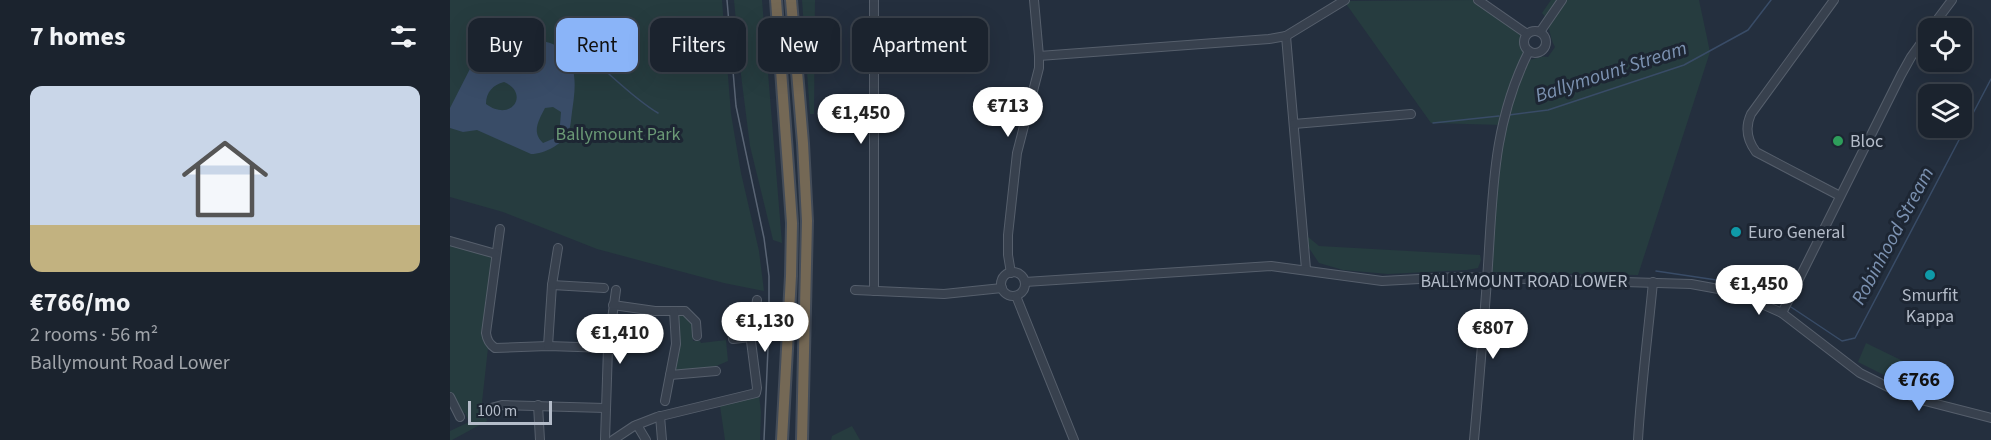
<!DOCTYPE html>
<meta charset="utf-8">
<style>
:root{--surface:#1b232e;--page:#282f3a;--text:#f1f3f6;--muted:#a0a4aa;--line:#39404a;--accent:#8ab4f8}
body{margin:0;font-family:"Source Sans 3",sans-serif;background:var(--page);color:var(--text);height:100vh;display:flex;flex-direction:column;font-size:22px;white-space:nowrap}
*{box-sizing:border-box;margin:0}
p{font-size:20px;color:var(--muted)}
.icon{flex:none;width:33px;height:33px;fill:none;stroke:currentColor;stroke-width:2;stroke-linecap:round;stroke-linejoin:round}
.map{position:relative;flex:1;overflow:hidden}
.details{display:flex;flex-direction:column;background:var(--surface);width:450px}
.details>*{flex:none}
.banner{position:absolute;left:18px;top:18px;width:570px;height:54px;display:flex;gap:12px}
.buttons{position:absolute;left:1468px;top:18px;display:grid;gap:12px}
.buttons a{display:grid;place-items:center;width:54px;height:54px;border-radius:12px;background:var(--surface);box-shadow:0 6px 24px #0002,0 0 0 2px var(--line);font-size:30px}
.scale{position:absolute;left:18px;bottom:15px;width:84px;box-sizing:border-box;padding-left:6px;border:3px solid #b4bcc9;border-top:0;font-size:16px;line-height:21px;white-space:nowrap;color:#b4bcc9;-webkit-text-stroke:4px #1d2633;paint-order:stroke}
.price{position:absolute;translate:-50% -51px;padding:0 14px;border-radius:21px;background:#fff;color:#222;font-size:20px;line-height:39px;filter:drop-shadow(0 2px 3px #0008)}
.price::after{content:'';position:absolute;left:50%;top:36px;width:18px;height:14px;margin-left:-9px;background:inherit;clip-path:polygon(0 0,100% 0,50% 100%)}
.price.on{background:var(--accent);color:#111}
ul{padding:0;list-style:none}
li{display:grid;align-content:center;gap:12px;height:318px;padding:0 30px}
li+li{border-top:2px solid var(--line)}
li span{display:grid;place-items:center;height:186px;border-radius:12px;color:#555}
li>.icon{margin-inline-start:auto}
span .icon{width:108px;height:108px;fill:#fffc;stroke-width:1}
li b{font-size:26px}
h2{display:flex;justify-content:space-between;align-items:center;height:72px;padding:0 30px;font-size:26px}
.chip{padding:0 21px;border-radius:12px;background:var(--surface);box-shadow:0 6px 24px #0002,0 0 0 2px var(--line);font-size:21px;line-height:54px}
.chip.on{background:var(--accent);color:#111}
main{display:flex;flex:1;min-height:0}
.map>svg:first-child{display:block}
.green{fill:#263c3f}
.water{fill:#394c67;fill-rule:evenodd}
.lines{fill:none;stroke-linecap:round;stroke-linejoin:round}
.stream{stroke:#394c67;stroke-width:1.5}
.minor-casing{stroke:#565f6c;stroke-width:10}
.highway-casing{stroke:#434c59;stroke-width:14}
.minor{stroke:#38414e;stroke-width:8}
.highway{stroke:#746855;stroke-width:10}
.tram{stroke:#5a6575;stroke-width:1.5}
.leisure-dot{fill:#2e9e5b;stroke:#1d2633;stroke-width:2}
.culture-dot{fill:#0f9aa8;stroke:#1d2633;stroke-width:2}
.labels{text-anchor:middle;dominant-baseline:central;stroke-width:6;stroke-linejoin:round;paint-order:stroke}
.park-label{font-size:18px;fill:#6b9a76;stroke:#1d2633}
.poi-label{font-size:18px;fill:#b4bcc9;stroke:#1d2633;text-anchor:start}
.street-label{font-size:18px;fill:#b4bcc9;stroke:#1d2633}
.water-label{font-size:20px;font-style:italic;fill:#7c92b1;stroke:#1d2633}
</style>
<main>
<section class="details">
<h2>7 homes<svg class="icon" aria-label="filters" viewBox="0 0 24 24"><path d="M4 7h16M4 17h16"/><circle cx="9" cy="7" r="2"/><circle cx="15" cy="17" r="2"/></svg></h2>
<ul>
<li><span style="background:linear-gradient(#c9d6e8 75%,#c2b280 0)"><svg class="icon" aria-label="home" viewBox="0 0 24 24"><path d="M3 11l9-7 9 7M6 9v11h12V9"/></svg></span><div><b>€766/mo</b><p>2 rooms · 56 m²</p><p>Ballymount Road Lower</p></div></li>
</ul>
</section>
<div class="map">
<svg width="1541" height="440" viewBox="0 0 1541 440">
<rect width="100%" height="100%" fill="#242f3e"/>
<g class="green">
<polygon points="0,0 272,0 281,114 291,173 309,251 314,291 274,283 147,249 53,212 0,197"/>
<polygon points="284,0 312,0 332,243 323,240 300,146 291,75"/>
<polygon points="352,0 365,0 364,114 360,114"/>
<path d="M1028,0L1077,34L1074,41L1079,60C1086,59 1091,55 1098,57L1105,47C1098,35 1100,20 1092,13L1101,0H1249L1260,52L1188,275L1042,272L1045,182L1052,125L981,123L894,1Z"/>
<polygon points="857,236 869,246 1030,255 1031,260 1028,268 1017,270 938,274 893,270 869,263 859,248"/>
<path d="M0,244L30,252L43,259C40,279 27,333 38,348L32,402L37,421L2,440H0V431L19,422L15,413L10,412L0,392Z"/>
<polygon points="228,313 235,313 243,323 243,341 250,341 251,343 276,340 278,361 257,370 227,372 225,369 230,328"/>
<polygon points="1416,343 1457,363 1446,381 1408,362"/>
<polygon points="309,395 311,412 310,440 275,440 270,406"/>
<polygon points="402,426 410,440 381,440 382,436"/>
</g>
<path class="water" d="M77,38C89,41 103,41 112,50C129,67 125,91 122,112C121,118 121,125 119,130C114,144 95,154 81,154L27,130L13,132L0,128V108L24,61L59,42ZM54,82C80,93 62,123 36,104C36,92 43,85 54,82ZM103,107L111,112L110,125L105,138L93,143C81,132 89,120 95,108Z"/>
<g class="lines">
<g class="stream">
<path d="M126,57L132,51C158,71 181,97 208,113"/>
<polyline points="1059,115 1098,110 1234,65 1298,30 1321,0"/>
<polyline points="983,123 1049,116"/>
<polyline points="1206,271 1280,282 1295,285 1325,299"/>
<polyline points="1341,307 1392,341 1405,338 1541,79"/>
</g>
<defs>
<g id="minor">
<polyline points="424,0 424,291"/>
<polyline points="1028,0 1077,34"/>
<path d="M1384,0L1301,114C1295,127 1297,140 1306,152L1390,196"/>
<polyline points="1481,28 1502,0"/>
<circle cx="1085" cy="42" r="11"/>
<polyline points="1090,32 1112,0"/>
<polyline points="836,36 856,269"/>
<polyline points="589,56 819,39 836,36 895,0"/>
<polyline points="844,124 961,114"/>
<path d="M50,229L36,333C37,340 39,344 45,348L98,346L158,348"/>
<polyline points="0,241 46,254"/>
<circle cx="563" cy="284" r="12"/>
<polyline points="561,273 558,255 558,235 567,153 589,68 589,56 584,0"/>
<polyline points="575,282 821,266 932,281 1007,277 1241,284 1285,292 1332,313 1410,373 1442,389 1475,401 1541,418"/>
<polyline points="102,285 154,288"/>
<polyline points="405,290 494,294 552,288"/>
<polyline points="566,296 624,440"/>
<polyline points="163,305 205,311 235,311 246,322 247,336"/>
<polyline points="1332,313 1451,75 1461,57 1479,32"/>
<polyline points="283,339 301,337"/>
<polyline points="98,346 102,285 108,248"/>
<polyline points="220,375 266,371"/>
<polyline points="0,397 10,417"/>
<polyline points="215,401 226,344 224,311"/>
<polyline points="88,405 90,440"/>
<polyline points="41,408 52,405 155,408"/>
<polyline points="210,416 212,440"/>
<polyline points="187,425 196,440"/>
<polyline points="155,440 158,348 166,290"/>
<polyline points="163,440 184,426 207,417 306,393 307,388 301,341 307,300"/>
<path d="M1024,440C1029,387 1033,333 1037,280C1043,198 1041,126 1079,51"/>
<path d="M1188,440C1191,387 1198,335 1203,282"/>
</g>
<g id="highway">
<polyline points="326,0 342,223 341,276 332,440"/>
<polyline points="341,0 353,143 357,221 352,440"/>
</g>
</defs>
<use href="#minor" class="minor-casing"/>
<use href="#highway" class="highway-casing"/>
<use href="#minor" class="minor"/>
<use href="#highway" class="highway"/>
<polyline class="tram" points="277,0 286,106 314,238 319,276 319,325 314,440"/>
</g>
<circle class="leisure-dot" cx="1388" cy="141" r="6"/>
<g class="culture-dot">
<circle cx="1286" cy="232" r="6"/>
<circle cx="1480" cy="275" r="6"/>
</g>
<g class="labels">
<g class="park-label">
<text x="168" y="134">Ballymount Park</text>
</g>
<g class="poi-label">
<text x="1400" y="141">Bloc</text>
<text x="1298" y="232">Euro General</text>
<text x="1480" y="295" text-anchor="middle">Smurfit<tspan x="1480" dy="21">Kappa</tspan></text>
</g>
<g class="street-label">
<text x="1074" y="281">BALLYMOUNT ROAD LOWER</text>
</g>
<g class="water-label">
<text transform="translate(1161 72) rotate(-18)">Ballymount Stream</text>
<text transform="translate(1443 236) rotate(-62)">Robinhood Stream</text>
</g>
</g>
</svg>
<div class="buttons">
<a><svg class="icon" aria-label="locate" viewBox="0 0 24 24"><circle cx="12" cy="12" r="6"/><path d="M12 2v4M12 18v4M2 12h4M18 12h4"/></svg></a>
<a><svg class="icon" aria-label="layers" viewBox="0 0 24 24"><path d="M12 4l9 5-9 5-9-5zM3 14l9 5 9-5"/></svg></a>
</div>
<div class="scale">100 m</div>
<b class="price" style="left:558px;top:138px">€713</b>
<b class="price" style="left:411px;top:145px">€1,450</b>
<b class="price" style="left:1309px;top:316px">€1,450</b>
<b class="price" style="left:315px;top:353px">€1,130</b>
<b class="price" style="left:1043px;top:360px">€807</b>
<b class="price" style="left:170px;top:365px">€1,410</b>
<b class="price on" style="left:1469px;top:412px">€766</b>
<div class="banner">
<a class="chip">Buy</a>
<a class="chip on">Rent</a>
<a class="chip">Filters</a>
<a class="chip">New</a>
<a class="chip">Apartment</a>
</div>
</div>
</main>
